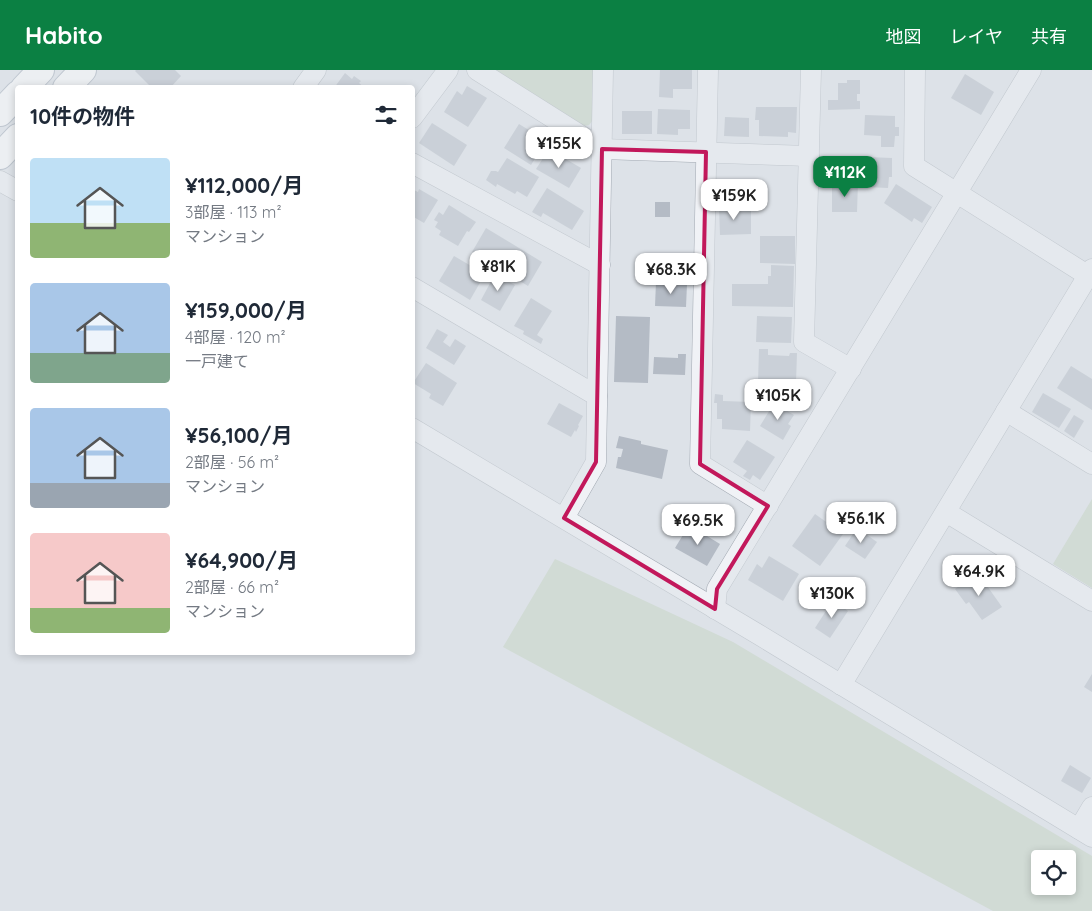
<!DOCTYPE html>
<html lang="ja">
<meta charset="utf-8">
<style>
:root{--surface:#fff;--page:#f2f2f3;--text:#1f2937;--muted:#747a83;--accent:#0b8043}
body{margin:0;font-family:Quicksand,"Noto Sans JP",sans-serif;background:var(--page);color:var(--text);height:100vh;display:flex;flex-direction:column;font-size:19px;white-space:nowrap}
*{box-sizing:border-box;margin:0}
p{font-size:16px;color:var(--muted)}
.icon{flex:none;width:28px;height:28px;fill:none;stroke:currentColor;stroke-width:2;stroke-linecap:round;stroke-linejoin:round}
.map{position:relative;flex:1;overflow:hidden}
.panel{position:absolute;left:15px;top:15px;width:400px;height:570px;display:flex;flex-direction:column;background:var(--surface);border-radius:5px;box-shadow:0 2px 8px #0003}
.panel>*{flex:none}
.controls{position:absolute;left:1031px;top:780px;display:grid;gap:10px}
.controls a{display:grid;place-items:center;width:45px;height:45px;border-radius:5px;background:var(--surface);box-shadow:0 2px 8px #0003;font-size:25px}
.price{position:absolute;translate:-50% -42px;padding:0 11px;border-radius:10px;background:#fff;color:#222;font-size:16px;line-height:32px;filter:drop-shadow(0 1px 2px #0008)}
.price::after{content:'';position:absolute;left:50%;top:30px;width:15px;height:11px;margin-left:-8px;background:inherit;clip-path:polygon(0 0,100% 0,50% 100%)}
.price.selected{background:var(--accent);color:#fff}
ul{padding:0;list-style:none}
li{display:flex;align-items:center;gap:15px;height:125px;padding:0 15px}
li span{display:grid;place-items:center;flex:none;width:140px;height:100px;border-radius:5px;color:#555}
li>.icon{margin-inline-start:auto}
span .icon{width:60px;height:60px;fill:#fffc;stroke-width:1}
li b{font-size:21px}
h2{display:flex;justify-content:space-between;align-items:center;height:60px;padding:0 15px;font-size:21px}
header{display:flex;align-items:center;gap:30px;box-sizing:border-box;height:70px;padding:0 25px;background:var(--accent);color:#fff}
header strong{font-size:24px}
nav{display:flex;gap:28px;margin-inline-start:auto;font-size:18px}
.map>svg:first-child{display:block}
.green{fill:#c3d2be;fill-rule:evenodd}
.building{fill:#b4bbc5}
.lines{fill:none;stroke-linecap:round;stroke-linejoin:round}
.minor-casing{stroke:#a2a9b2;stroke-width:21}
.major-casing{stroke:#9ca6b4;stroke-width:28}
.minor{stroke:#f0f2f6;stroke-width:20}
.major{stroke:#fff;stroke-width:26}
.marked{fill:none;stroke:#c2185b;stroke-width:4;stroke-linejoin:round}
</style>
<header>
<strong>Habito</strong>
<nav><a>地図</a><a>レイヤ</a><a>共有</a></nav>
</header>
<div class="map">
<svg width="1092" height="841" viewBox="0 0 1092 841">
<rect width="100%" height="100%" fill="#dde2e8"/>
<g class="green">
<polygon points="490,0 594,0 593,50 589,55 583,56"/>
<polygon points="1092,429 1092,518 1053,494"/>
<path d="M555,489L733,572L1092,786V841H993L503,577ZM1040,789H1068V816H1040Z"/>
</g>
<g class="building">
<polygon points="136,0 175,0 181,6 170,18 152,18 135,1"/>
<polygon points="660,0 692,0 692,19 673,19 673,28 659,27"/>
<polygon points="345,3 352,9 354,6 361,11 359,13 365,18 334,18"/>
<polygon points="965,4 994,22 981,45 951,28"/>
<polygon points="847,10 860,10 860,24 857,24 857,31 860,31 860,39 828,40 828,30 838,30 838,13 847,13"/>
<polygon points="467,16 487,28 468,57 444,42 457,21 462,25"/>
<polygon points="756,37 797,37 796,63 788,62 788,67 759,66 759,50 755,50"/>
<polygon points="658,39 690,40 690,59 678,59 678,65 657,64"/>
<rect x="622" y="41" width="30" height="23"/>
<polygon points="865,45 895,46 895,57 899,57 899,66 895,66 894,77 881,77 881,66 864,65"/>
<polygon points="725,47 749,48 749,67 724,66"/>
<polygon points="432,53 467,75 454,96 419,73"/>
<polygon points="519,54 537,65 535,69 544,74 531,95 504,78"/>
<polygon points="549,79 581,98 569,118 536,99"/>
<polygon points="867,87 892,88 892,107 889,107 888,118 866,117"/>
<polygon points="507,88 539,107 527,127 517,121 515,124 497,114 496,117 486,110 491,101 496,101 498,102"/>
<polygon points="845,112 858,112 857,142 832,142 832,117 845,118"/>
<polygon points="896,114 932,137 922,153 914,148 912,152 884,133"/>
<polygon points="547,118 584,141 572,160 543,143 541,147 532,142"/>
<polygon points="412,119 418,122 419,119 438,130 424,153 412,146"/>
<rect x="655" y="132" width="15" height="15"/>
<polygon points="449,135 476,152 469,162 467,161 458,176 439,165 441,161 435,157 438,152 434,150 439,142 443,145"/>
<polygon points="732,135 732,141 751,140 751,164 720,165 719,136"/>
<polygon points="486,158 542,192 528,216 472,182"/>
<polygon points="760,166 795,166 795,194 760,193"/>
<polygon points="454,186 485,204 470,230 439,211"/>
<polygon points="771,195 794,196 793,237 732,236 732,214 768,214 768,206 771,206"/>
<polygon points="495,204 515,215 500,241 481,230"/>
<polygon points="656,212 687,214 686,237 655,236"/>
<polygon points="531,228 552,241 537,265 543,269 541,274 523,264 524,261 514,256"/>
<polygon points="616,246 650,247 648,313 614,312"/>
<polygon points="757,246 792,247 791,273 756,272"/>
<polygon points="437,259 448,265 443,272 450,277 455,269 466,276 454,295 426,278"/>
<polygon points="759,279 768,279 768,285 789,286 790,283 797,283 796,313 758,312"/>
<polygon points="678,284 686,284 685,305 653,304 654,287 678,288"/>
<polygon points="426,293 457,313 443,336 429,328 431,324 413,313"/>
<polygon points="1071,296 1092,309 1092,340 1057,318"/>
<polygon points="1043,323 1071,339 1059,358 1032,342"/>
<polygon points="715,324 723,325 723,331 751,332 750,361 722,359 722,349 717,349 717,333 714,333"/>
<polygon points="559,333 583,346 578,355 579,356 576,362 575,360 571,367 547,354"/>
<polygon points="774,333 794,345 788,354 791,356 783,370 760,356"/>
<polygon points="1074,345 1084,351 1074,368 1064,361"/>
<polygon points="619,366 641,371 641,374 668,380 662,409 616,398 618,387 621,387 623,379 616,378"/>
<polygon points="747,370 775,387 760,410 753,405 750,410 743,406 747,401 733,392"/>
<polygon points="815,444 843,464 820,496 792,476"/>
<polygon points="689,455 720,474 707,496 675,478"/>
<polygon points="857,458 877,472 865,489 845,476"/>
<polygon points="769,486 799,504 783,531 748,510 757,494 762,498"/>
<polygon points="978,503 1002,537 982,550 969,532 966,534 955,519"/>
<polygon points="833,530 848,541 830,568 815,558"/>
<polygon points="1092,604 1092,622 1084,617"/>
<polygon points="1070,695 1091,708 1082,723 1061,711"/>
</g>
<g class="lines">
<defs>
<g id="minor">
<polyline points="477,0 602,79 809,86"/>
<polyline points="708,0 700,394 768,436"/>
<polyline points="811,0 804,272 851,299"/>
<polyline points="915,0 914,96 1092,208"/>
<polyline points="303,18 316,0"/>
<polyline points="412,48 448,0"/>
<polyline points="412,93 600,195"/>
<polyline points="0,111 18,121"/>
<polyline points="412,217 597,326"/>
<polyline points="1006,341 1092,394"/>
<polyline points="412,358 761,566 1092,767"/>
<polyline points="946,442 1092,531"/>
<polyline points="564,448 596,392 603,0"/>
<polyline points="715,539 717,519 1031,0"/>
<polyline points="841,615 1092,199"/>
<polyline points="1079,759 1092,737"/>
</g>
<g id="major">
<polyline points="24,18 41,0"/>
<polyline points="66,18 83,0"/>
<polyline points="0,43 18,24"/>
<polyline points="0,86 18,67"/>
</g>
</defs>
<use href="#minor" class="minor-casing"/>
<use href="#major" class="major-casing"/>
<use href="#minor" class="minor"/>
<use href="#major" class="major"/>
</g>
<path d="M0 0H1092V841H0ZM602,79L706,82L700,394L768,436L717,519L715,539L564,448L596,392Z" fill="#dde2e8" fill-opacity=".55" fill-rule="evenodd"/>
<path class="marked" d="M602,79L706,82L700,394L768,436L717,519L715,539L564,448L596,392Z"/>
</svg>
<div class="controls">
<a><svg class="icon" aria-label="locate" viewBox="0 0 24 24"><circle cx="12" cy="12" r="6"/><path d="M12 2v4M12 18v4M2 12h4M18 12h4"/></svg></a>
</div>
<b class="price" style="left:559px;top:99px">¥155K</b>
<b class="price selected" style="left:845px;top:128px">¥112K</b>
<b class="price" style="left:734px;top:151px">¥159K</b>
<b class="price" style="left:498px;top:222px">¥81K</b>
<b class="price" style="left:671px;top:225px">¥68.3K</b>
<b class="price" style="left:778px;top:351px">¥105K</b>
<b class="price" style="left:861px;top:474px">¥56.1K</b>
<b class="price" style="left:698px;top:476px">¥69.5K</b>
<b class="price" style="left:979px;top:527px">¥64.9K</b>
<b class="price" style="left:832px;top:549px">¥130K</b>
<section class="panel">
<h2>10件の物件<svg class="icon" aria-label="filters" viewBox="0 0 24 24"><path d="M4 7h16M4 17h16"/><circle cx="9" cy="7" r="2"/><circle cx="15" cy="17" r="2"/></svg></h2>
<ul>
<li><span style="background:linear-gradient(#bfe0f5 65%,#8fb573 0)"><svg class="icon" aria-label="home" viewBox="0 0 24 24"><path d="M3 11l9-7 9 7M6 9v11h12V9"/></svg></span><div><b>¥112,000/月</b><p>3部屋 · 113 m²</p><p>マンション</p></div></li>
<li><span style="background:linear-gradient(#a9c7e8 70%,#7fa58c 0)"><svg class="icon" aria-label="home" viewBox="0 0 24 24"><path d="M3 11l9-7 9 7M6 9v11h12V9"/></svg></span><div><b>¥159,000/月</b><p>4部屋 · 120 m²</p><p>一戸建て</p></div></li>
<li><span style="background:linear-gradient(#a9c7e8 75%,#9aa5b1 0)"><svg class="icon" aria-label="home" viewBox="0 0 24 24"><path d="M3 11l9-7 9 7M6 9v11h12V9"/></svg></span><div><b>¥56,100/月</b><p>2部屋 · 56 m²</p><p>マンション</p></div></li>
<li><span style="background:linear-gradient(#f6c9c9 75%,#8fb573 0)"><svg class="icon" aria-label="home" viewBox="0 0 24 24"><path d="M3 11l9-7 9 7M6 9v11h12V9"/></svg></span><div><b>¥64,900/月</b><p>2部屋 · 66 m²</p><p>マンション</p></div></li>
</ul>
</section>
</div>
